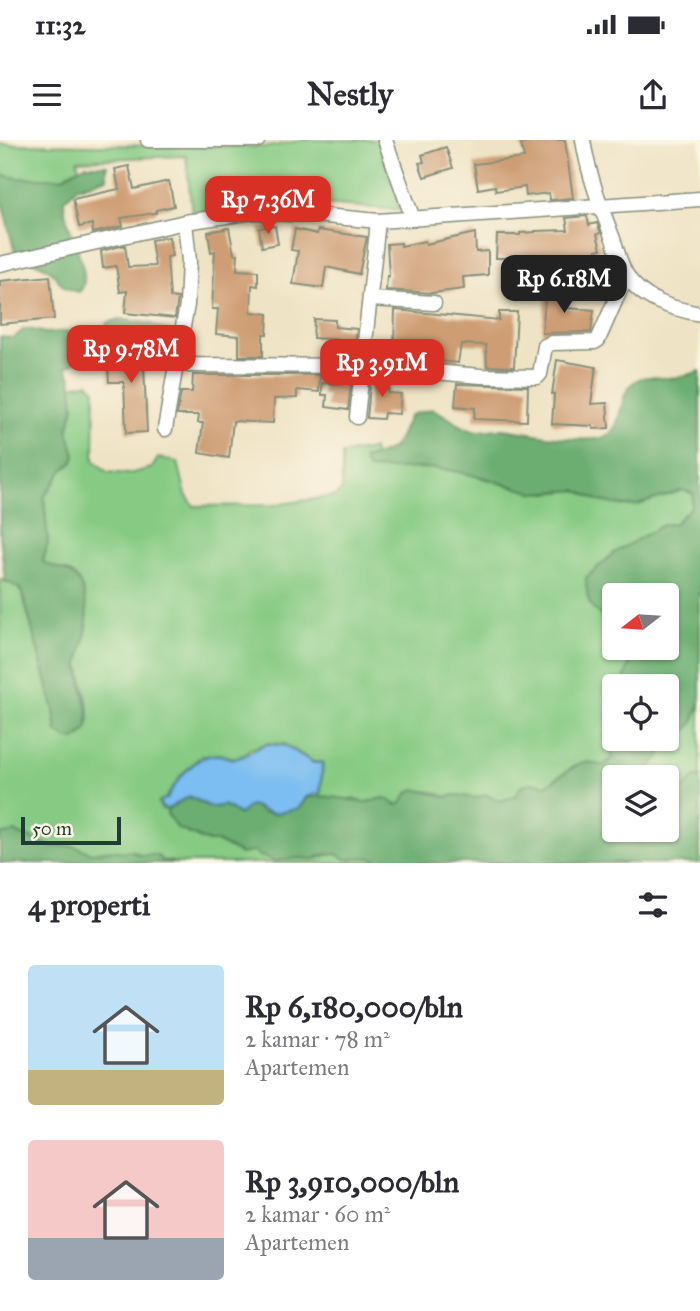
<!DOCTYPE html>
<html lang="id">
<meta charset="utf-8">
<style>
:root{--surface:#fff;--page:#f2f2f3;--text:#2b2b33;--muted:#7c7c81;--accent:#d93025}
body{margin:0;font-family:"IM FELL Great Primer",serif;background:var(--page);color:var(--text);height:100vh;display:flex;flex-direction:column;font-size:26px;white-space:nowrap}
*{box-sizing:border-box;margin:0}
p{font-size:23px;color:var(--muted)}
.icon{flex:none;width:38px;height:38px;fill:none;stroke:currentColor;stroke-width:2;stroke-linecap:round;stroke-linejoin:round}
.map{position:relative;height:723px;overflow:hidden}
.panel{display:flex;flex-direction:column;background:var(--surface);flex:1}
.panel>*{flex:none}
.needle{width:46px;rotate:253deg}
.buttons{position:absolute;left:602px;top:443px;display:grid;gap:14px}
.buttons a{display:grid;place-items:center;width:77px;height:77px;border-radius:7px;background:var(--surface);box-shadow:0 2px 5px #0004;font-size:35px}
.scale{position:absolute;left:21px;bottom:18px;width:100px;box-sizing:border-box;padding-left:7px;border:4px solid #1f3d34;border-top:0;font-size:19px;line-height:24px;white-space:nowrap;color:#1f3d34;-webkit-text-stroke:5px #fcf5e5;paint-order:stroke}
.price{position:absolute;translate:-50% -60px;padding:0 16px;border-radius:14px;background:var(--accent);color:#fff;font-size:23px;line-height:46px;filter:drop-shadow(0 2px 4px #0008)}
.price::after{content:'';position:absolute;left:50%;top:42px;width:21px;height:16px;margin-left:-10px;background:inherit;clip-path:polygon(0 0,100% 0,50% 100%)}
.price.selected{background:#222;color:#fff}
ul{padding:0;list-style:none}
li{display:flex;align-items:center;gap:21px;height:175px;padding:0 28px}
li span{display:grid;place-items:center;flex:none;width:196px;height:140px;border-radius:7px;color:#555}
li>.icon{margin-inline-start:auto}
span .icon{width:84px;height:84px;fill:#fffc;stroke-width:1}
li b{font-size:30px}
h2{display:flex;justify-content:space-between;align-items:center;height:84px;padding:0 28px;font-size:30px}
.status{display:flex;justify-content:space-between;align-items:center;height:49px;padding:0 35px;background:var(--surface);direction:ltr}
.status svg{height:19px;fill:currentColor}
header{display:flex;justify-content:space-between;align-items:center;height:91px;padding:0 28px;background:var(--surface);font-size:32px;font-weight:700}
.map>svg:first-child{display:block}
.green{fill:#86ca83;stroke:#52845c;stroke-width:2}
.forest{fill:#6cae71;stroke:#467652;stroke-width:2}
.water{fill:#7cbef1;stroke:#4e7e92;stroke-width:2}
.building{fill:#ce9d73}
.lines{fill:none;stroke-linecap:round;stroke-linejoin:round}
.street-casing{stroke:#87907c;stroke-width:17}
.street{stroke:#fff;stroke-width:14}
</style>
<div class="status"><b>11:32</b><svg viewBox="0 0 49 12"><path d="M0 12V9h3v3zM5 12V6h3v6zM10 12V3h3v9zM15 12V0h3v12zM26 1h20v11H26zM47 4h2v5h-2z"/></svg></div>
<header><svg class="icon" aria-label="menu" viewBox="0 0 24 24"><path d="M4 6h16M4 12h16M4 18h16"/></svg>Nestly<svg class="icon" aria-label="share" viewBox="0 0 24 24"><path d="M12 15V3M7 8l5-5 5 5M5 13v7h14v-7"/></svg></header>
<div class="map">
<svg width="700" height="723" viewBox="0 0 700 723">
<rect width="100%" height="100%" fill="#fcf5e5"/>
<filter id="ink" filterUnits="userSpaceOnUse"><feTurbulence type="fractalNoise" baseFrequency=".0143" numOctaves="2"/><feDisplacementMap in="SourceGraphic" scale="14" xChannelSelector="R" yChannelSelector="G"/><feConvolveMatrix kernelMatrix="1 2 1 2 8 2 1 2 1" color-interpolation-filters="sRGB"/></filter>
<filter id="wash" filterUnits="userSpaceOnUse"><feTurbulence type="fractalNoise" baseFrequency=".00686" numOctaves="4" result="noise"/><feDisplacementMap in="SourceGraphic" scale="28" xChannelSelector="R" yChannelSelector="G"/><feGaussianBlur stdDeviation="1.57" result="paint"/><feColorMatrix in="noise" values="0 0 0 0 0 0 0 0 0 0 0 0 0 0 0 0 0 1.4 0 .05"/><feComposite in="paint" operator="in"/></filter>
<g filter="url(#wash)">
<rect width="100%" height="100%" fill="#efe3c5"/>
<g class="green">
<polygon points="302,0 378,0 397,54 399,70 284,61 192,73 186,16 77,20 79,27 61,38 18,38 0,35 0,4 269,7"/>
<path d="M88,243L95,250L94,320L107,332L129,334L152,328L158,318L178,322L186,355L194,366L274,365L335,356L342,350V314L373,309L374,316L363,319L462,332L510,346L546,353L577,350L600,361L625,366L638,365L683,350L694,354L691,367L675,383L663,385L614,413L586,438L608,479L614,481V508H635L622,546H614V579L605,596L613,617L604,627L586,622L574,626L547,645L535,643L522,645L515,656L501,661L486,655L476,658L456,655L446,657L434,652L412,650L403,662L397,665L385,658L365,663L354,658L345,660L318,656L321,653L323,622H314L284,604L268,603L250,609L246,613L235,618L219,614L201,616L181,635L166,658L158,662L161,669L167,670V674L177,688L197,697L208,702H218L241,714L255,711C268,723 282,720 298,718C303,718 309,720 315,719C323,718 325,714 336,714C350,723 367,711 381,723H178L161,720L157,715H140L135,711L91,713L74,706H50L15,692L0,695V439L16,446L23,455L54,570L57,592L80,597L88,588L89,569L79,524L87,486L86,479L68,433L55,430L43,422L48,402L44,357L63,330L73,322L75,315L68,291L74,266L70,246Z"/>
<polygon points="700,563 700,636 694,638 682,652 673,649 667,653 667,637 650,637 645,632 660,616 661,599 667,598 667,595 684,593 692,584"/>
</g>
<g class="forest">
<path d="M85,25H107V38L78,47L64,60C62,84 97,138 79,152C56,147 63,140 47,128C42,125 23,118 15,113L0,54V35L18,38H61Z"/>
<path d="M120,179L151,184L169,191L171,203L166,206L112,205L94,210C88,223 74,218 66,228L71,237L74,266L68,291L75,315L73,322L63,330L44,357L48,402L43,422C53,428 65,429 73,435C87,446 89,481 85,497C83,507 77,519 79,529C81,550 90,567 88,588L75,600L65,598L57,592L54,570L23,455L20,449L5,440L0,395V197L14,198L23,190L29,189L46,193L100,189L106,188L107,183Z"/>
<path d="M700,231V563L692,584L684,593L667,595V546H622L635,508H667V455H614V481C590,474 586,461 586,438L614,413L663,385L675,383L691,367L694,354L683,350L637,365L625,366L600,361L577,350L534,353L486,338L449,330L425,328L368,330L363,319C399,310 395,307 410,275L432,269C447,275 460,288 475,291C484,292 494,288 502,289C524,291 592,307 608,295C626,281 616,253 637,240C648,234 658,239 669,238C680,238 690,235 700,231Z"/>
<path d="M614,579V598L661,599L660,616L645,632L650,637H614V690H667V653L673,649L682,651L694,638L700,636V723H381C371,714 358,719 347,720L336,714H325L314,719L299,718L275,721L259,716L255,711L241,714L218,702H209L177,688L167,673V670L189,657L211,668L225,666L239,675L248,667L254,666L261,672L274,674L301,668L306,658C323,654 347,659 363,662C369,663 378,658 385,658L397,665L403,662L407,653L415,649L446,657L456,655L476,658L486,655L501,661L515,656L522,645L535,643L547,645L580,623L586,622L604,626L613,616L605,596Z"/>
<polygon points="15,692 50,706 74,706 91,713 111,710 124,712 129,710 140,715 157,715 161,720 178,723 0,723 0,695"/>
</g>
<path class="water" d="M268,604L286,606L313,623H322L320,653L305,657L298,669C290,669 282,673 274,673C264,673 260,667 251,665L239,674L225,665L211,667L189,656L167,669L160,666L161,660L167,659C176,641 196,613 218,615C224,615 228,619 234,619C245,619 255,607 268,604Z"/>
<g id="blocks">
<g class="building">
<polygon points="540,0 565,0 573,58 550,60 549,53 526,56 525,47 496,51 495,46 478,49 474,24 524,18 521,4"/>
<polygon points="446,7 453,28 424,37 419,23 424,22 422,15"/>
<polygon points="129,26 134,49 169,41 174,66 156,70 156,73 121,78 123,86 93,93 92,84 79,87 73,59 119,49 115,29"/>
<polygon points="587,76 589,85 597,83 601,93 597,94 601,109 596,110 597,115 572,119 571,116 551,119 551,123 536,123 536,119 521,120 521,118 496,118 497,95 520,95 520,93 535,92 535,91 568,90 566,78"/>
<polygon points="275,86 278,104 262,107 259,88"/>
<polygon points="229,88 234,114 238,114 237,130 258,131 258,146 252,145 251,172 268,174 267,194 263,194 263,216 239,216 239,196 216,194 218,169 212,169 215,111 211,112 208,92"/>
<polygon points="295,89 317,94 318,90 367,97 359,134 326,127 323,148 293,144 298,111 291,110"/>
<polygon points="475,93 476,112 488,111 488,135 463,137 464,149 432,153 386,150 387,136 389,136 387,104 401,103 401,106 425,101 426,104"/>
<polygon points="169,97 172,116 167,117 170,157 178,158 175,178 125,173 127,151 120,152 116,126 103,128 101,111 125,105 128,127 155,126 151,100"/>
<polygon points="50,136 54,179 0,184 0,141"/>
<polygon points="546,149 568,151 566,168 594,170 591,192 542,193"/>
<polygon points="395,170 499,180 499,172 517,172 514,227 487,226 486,205 461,204 458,223 415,218 416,208 394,206"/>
<polygon points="314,179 335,180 335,187 357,189 354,211 342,210 343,200 313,198"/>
<polygon points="153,211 153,226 144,226 147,292 126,293 124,242 109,242 108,227 104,228 103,213"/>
<polygon points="557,220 596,227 591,264 607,263 609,288 593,289 593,286 552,284 554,254 552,254"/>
<polygon points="193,235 320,235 319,252 297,250 297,258 274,259 273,283 233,281 229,318 199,313 203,283 198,283 199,275 177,275 181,252 192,252"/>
<polygon points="344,236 352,236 348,270 326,267 327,255 322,255 322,243 343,244"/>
<polygon points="371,236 389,238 388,253 401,254 399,274 384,273 383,279 367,278"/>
<polygon points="457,244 528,246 527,281 474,279 475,268 455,266"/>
</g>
</g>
</g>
<g filter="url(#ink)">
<use href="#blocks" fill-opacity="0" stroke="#87907c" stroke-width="2"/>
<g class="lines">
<defs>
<g id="street">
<polyline points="148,0 258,0"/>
<polyline points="385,0 413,79"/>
<path d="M583,0C588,34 601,67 613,99C617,110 620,124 626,134C640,160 674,169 700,174"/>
<polyline points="185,82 189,121 187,165 178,213 182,222 189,225 363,226 481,236 537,237 540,234 545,206 552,203 595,202 598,200 626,136"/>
<polyline points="0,124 185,82 254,72 325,76 378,81 700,59"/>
<polyline points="371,159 434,163"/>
<polyline points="357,277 378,81"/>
<polyline points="165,289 178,213"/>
</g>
</defs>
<use href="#street" class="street-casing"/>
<use href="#street" class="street"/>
</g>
</g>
</svg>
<div class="buttons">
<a><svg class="needle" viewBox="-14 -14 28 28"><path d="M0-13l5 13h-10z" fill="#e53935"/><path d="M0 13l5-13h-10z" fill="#7c7c81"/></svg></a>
<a><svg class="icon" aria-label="locate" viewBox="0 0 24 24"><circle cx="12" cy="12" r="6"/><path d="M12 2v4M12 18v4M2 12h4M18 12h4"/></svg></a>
<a><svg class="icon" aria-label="layers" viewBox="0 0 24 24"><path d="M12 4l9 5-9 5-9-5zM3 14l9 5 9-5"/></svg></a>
</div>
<div class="scale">50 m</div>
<b class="price" style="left:268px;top:96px">Rp 7.36M</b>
<b class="price selected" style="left:564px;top:175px">Rp 6.18M</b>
<b class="price" style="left:131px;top:245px">Rp 9.78M</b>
<b class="price" style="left:382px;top:259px">Rp 3.91M</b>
</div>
<section class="panel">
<h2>4 properti<svg class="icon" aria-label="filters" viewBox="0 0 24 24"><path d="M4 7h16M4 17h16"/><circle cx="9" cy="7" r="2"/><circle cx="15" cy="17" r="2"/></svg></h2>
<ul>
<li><span style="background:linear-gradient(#bfe0f5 75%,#c2b280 0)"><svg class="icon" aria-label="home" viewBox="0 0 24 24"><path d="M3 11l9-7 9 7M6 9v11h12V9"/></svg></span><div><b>Rp 6,180,000/bln</b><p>2 kamar · 78 m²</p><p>Apartemen</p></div></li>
<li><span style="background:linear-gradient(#f6c9c9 70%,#9aa5b1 0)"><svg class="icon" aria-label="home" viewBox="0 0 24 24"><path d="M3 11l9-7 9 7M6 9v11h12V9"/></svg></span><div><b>Rp 3,910,000/bln</b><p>2 kamar · 60 m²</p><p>Apartemen</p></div></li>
</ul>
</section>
